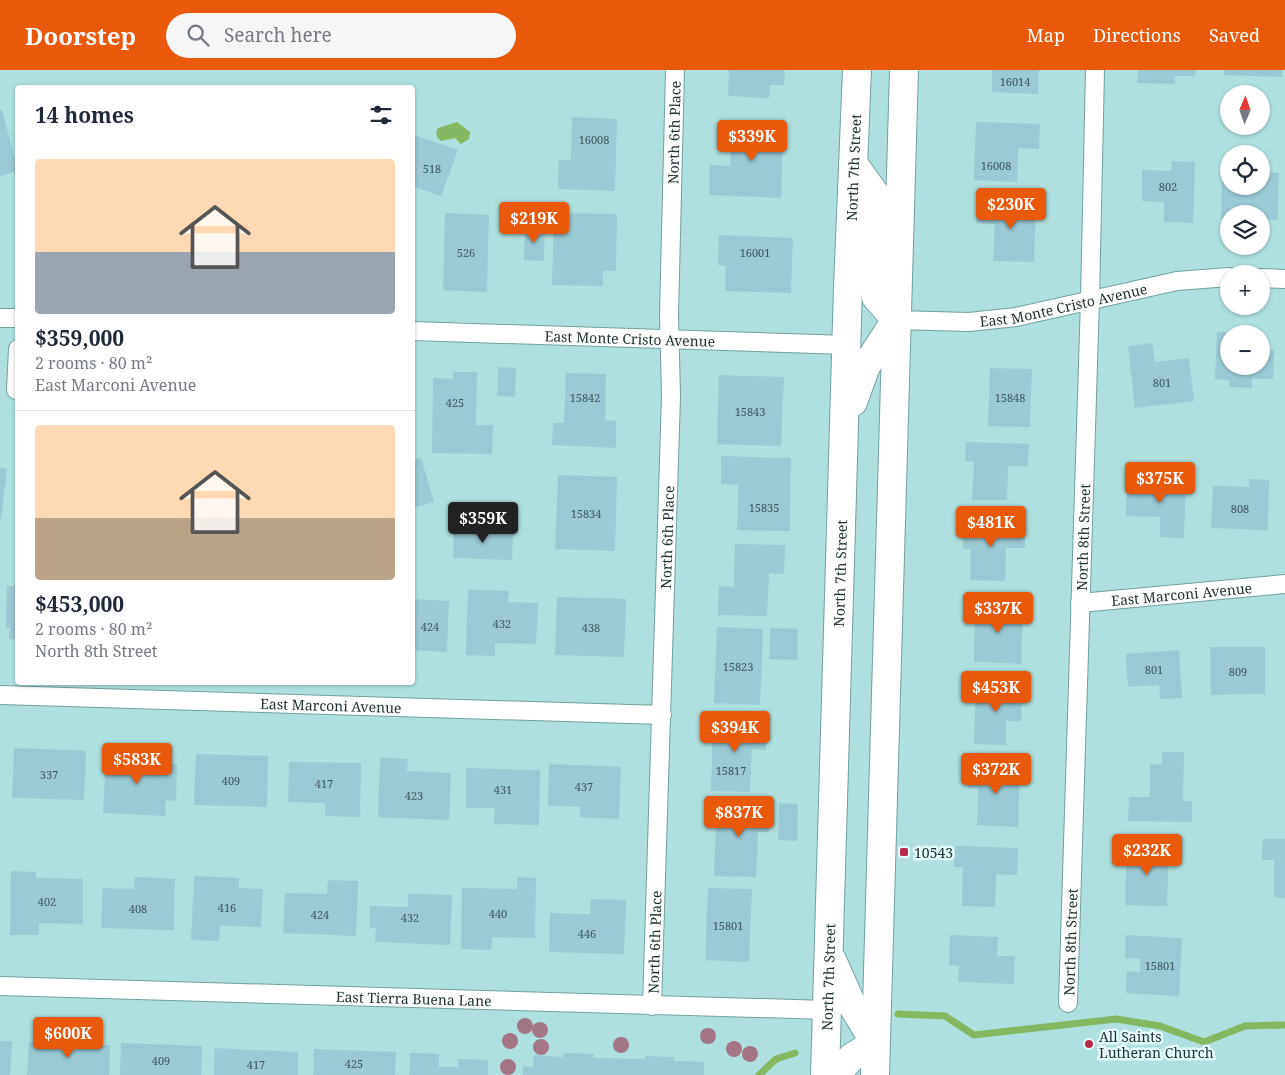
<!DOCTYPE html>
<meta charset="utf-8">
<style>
:root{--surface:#fff;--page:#f6f6f7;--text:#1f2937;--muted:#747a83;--line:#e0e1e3;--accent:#ea580c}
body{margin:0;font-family:"Noto Serif",serif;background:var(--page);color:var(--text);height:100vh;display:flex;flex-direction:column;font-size:19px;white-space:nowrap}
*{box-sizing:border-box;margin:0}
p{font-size:16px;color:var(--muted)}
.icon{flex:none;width:28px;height:28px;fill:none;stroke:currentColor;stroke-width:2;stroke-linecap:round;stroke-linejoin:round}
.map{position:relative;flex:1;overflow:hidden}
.panel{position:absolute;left:15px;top:15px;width:400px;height:600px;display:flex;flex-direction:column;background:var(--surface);border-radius:5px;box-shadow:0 1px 4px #0004}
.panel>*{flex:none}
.needle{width:32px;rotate:2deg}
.fabs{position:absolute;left:1220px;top:15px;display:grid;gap:10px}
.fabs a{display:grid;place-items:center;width:50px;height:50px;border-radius:50%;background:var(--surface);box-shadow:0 1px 4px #0004;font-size:25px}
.price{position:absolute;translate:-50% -42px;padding:0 11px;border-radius:5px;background:var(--accent);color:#fff;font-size:16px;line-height:32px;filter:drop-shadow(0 1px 2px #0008)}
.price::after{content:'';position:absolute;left:50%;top:30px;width:15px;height:11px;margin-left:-8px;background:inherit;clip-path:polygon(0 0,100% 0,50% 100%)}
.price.active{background:#222;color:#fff}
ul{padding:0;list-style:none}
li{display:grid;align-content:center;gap:10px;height:265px;padding:0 20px}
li+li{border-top:1px solid var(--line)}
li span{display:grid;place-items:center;height:155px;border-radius:5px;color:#555}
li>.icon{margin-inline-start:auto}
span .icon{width:90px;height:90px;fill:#fffc;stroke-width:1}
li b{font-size:21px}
h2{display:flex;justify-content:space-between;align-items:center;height:60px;padding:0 20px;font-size:21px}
header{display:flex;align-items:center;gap:30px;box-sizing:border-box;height:70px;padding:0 25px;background:var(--accent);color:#fff}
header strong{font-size:24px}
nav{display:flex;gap:28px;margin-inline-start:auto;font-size:18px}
.search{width:350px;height:45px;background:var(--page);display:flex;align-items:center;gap:12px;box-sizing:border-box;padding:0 18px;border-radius:28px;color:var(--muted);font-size:19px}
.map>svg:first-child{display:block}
.water{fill:#85b763}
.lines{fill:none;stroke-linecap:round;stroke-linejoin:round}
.stream{stroke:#85b763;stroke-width:7}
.building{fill:#9bc9d4}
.minor-casing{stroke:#72a1a0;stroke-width:20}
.primary-casing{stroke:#72a1a0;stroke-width:30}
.minor{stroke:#fff;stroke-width:18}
.primary{stroke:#fff;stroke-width:28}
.tree{fill:#a37685}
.poi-dot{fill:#bb2a4a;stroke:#e4fcfb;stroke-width:2}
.labels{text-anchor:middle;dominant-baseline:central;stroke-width:5;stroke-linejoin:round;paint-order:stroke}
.number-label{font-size:11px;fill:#3f585b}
.street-label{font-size:14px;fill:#203333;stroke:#e4fcfb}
.poi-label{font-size:14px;fill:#203333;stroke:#e4fcfb;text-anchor:start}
</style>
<header>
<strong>Doorstep</strong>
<div class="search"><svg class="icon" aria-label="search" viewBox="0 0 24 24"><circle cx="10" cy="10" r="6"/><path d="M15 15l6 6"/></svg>Search here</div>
<nav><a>Map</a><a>Directions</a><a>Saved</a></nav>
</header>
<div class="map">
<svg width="1285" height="1005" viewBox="0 0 1285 1005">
<rect width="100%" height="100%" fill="#afe0df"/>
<path class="water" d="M457,52L470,62L469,69L461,74L455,68L441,71C436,67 435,63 438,58Z"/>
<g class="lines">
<g class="stream">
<polyline points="898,944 945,946 974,965 1116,949 1160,956 1204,972 1245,956 1285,955"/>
<polyline points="759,1005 776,989 795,983"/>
</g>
</g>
<g class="building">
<polygon points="729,0 785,0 784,15 770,15 769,28 728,26"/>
<polygon points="992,0 1039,0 1038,24 992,22"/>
<polygon points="1138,0 1196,0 1195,6 1175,6 1175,14 1137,13"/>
<polygon points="1224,0 1282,0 1282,7 1224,5"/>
<polygon points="0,40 2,40 18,101 0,106"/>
<polygon points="572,47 617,49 615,121 558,119 559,90 571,90"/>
<polygon points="732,50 784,52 781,128 709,125 710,95 730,96"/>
<polygon points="976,52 1040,54 1039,79 1018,78 1017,112 974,110"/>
<polygon points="412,64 458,80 441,126 412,116"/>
<polygon points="1172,91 1195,92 1193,153 1164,152 1164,132 1142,131 1142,100 1171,101"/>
<polygon points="1261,102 1279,103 1278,150 1261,150 1261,144 1229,144 1229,149 1221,148 1222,112 1229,112 1229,116 1261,116"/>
<polygon points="977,133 1036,135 1034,192 993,191 995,154 976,153"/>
<polygon points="445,143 489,145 487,222 443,220"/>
<polygon points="554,143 617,144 616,201 603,201 603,216 552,215"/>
<polygon points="525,156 545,157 544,191 524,190"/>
<polygon points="719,165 793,168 791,223 725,221 726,196 718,195"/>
<polygon points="1217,262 1229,262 1229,296 1261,296 1261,279 1274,280 1273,309 1252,309 1252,318 1229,317 1229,310 1215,309"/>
<polygon points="1152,273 1155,292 1189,288 1194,331 1135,338 1128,276"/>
<polygon points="498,297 516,298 515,327 497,326"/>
<polygon points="990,298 1032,299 1030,357 988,356"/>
<polygon points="453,302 477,302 476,355 493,355 492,384 432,383 433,308 453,309"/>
<polygon points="566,303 606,304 605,350 616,351 616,378 552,375 553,353 564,353"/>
<polygon points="719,305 784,307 781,376 717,374"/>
<polygon points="966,372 1029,374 1028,396 1008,396 1007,430 972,430 974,392 965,391"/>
<polygon points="721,386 791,388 790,461 737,460 738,415 721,414"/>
<polygon points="421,388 434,432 412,438 412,390"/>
<polygon points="0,398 7,399 1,449 0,449"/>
<polygon points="1163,404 1186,405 1184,468 1160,467 1160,447 1126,446 1127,413 1162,414"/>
<polygon points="558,405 617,407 615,481 555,479"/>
<polygon points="1249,409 1269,410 1268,460 1211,458 1213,416 1249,417"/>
<polygon points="963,452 1025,454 1025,478 1006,478 1005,511 970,510 971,479 963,479"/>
<polygon points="454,459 513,461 512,490 453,488"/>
<polygon points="735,474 785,475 784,504 769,503 767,546 718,545 719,516 734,517"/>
<polygon points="7,516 18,516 18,570 9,569 10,558 6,558"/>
<polygon points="468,520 509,521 508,532 538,533 536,574 495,573 495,586 466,585"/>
<polygon points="557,527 626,529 624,587 555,585"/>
<polygon points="412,529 449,531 447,582 412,580"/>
<polygon points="975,535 1023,537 1021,594 974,592"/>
<polygon points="717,557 763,559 760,635 714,633"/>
<polygon points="770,558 798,559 797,590 769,589"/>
<polygon points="1210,577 1265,577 1265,624 1211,625"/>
<polygon points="1179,580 1182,628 1160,629 1159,615 1128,617 1126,584"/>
<polygon points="976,616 1022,618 1021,651 1006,651 1006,675 974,674"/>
<polygon points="713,649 767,651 766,680 752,679 750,722 711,721"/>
<polygon points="14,678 86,681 84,730 12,728"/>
<polygon points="106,679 132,680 131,693 177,694 176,731 166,730 165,746 103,743"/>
<polygon points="1162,682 1184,682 1183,731 1192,731 1192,752 1128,751 1129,727 1150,727 1150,694 1162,695"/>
<polygon points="196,684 268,686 267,737 194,735"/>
<polygon points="380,688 408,689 407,701 451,703 449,750 378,747"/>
<polygon points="289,692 361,693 360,747 325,746 325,733 288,732"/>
<polygon points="549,694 621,697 619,749 580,747 580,737 548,736"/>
<polygon points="968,697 1020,698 1018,757 977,755 978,718 968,718"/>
<polygon points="466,698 540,700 539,755 494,754 495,738 466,738"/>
<polygon points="717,733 770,735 769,762 758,762 756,807 714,806"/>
<polygon points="779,733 798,734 797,771 778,770"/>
<polygon points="1263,769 1285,769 1285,828 1274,827 1274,790 1262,790"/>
<polygon points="955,776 1018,778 1017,805 996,804 995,837 962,836 963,797 954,797"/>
<polygon points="1127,776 1169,778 1167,836 1125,835"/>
<polygon points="11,801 36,802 36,808 83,809 83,854 39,853 39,865 10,865"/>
<polygon points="194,806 239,808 239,818 263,819 261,857 220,856 219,871 191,870"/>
<polygon points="135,807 175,809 174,860 101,858 103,818 134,819"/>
<polygon points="517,807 536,808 535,868 492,867 491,880 461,879 462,818 517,819"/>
<polygon points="328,810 358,811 356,866 283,863 285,823 327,824"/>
<polygon points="708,818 752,819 749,892 705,890"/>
<polygon points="408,824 452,825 450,875 375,872 376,858 369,858 370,836 408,837"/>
<polygon points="591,829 626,830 624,884 549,882 550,843 590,844"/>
<polygon points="950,865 998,867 997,886 1015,886 1014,914 958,912 959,896 949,895"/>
<polygon points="1126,865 1182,868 1179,926 1126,923 1127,901 1140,902 1140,889 1125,888"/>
<polygon points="0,971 12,971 10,1005 0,1005"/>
<polygon points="29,972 110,975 109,1005 27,1005"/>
<polygon points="121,973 202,976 201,1005 120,1005"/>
<polygon points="215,978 298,982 298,1005 214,1005"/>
<polygon points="314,979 396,982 395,1005 313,1005"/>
<polygon points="410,983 439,984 439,997 458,997 458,989 488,990 488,1005 409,1005"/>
<polygon points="564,983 594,984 593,988 645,989 645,986 674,987 674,991 704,992 704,1005 523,1005 523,996 533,997 534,985 563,987"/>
</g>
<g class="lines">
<defs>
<g id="minor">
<polyline points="1261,208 1285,209"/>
<polyline points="0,248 18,248"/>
<path id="s1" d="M896,250L969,252L1016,247L1177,211L1229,207"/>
<path id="s2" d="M412,261L847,275"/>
<polyline points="16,320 18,279"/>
<path id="s3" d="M1080,533L1285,514"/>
<path id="s4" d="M0,625L662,645"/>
<path id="s5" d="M0,916L827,940"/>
<path id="s6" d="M1068,933L1090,230L1095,0"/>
<path id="s7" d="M652,936L671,326L669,245L675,0"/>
</g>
<g id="primary">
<polyline points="855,96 875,124 874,212 876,227 896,250"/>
<polyline points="853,332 866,296 896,250"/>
<polyline points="832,890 851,933 875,973"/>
<path id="s8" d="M825,1005L848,217L857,0"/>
<polyline points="835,1005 852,987 875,973"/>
<polyline points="875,1005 904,0"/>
</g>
</defs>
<use href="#minor" class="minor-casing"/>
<use href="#primary" class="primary-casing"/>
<use href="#minor" class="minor"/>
<use href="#primary" class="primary"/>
</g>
<g class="tree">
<circle cx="525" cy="956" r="8"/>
<circle cx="540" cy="960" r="8"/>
<circle cx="708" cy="966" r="8"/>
<circle cx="510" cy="971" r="8"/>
<circle cx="621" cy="975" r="8"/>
<circle cx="541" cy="977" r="8"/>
<circle cx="734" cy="979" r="8"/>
<circle cx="750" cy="984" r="8"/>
<circle cx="508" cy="997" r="8"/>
</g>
<g class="poi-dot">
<rect x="899" y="777" width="10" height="10" rx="2.5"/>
<circle cx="1089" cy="974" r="5"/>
</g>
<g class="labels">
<g class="number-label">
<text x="1015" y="11">16014</text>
<text x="594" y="69">16008</text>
<text x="996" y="95">16008</text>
<text x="432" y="98">518</text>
<text x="1168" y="116">802</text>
<text x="466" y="182">526</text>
<text x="755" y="182">16001</text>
<text x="1162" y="312">801</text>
<text x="585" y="327">15842</text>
<text x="1010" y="327">15848</text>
<text x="455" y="332">425</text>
<text x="750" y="341">15843</text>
<text x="764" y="437">15835</text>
<text x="1240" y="438">808</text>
<text x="586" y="443">15834</text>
<text x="502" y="553">432</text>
<text x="430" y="556">424</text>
<text x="591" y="557">438</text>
<text x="738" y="596">15823</text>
<text x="1154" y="599">801</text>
<text x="1238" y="601">809</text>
<text x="731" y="700">15817</text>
<text x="49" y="704">337</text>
<text x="231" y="710">409</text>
<text x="324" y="713">417</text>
<text x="584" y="716">437</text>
<text x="503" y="719">431</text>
<text x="414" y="725">423</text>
<text x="47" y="831">402</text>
<text x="227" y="837">416</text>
<text x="138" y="838">408</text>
<text x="498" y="843">440</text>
<text x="320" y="844">424</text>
<text x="410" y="847">432</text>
<text x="728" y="855">15801</text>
<text x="587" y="863">446</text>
<text x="1160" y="895">15801</text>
<text x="161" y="990">409</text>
<text x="354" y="993">425</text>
<text x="256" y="994">417</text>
</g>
<g class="street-label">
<text stroke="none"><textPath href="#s7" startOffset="874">North 6th Place</textPath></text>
<text stroke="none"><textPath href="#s8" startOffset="908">North 7th Street</textPath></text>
<text stroke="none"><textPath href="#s1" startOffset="169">East Monte Cristo Avenue</textPath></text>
<text stroke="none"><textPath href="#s2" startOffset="218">East Monte Cristo Avenue</textPath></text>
<text stroke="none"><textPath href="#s6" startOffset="466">North 8th Street</textPath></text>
<text stroke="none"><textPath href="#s7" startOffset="469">North 6th Place</textPath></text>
<text stroke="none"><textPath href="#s8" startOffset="502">North 7th Street</textPath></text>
<text stroke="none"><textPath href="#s3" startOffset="102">East Marconi Avenue</textPath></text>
<text stroke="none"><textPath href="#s4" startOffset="331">East Marconi Avenue</textPath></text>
<text stroke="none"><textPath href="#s6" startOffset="61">North 8th Street</textPath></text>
<text stroke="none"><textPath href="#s7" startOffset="64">North 6th Place</textPath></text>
<text stroke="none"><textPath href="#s8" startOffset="98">North 7th Street</textPath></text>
<text stroke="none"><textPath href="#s5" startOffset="414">East Tierra Buena Lane</textPath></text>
</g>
<g class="poi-label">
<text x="914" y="782">10543</text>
<text x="1099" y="966">All Saints<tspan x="1099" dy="16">Lutheran Church</tspan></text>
</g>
</g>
</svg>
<div class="fabs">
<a><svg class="needle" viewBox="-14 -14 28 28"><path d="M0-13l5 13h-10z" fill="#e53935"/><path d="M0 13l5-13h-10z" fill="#747a83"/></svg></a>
<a><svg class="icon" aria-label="locate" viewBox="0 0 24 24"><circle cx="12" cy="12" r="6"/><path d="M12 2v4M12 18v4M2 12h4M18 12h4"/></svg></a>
<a><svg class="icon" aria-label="layers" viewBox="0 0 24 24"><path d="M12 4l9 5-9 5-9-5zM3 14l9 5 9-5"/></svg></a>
<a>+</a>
<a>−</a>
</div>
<b class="price" style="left:752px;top:92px">$339K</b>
<b class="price" style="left:1011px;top:160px">$230K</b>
<b class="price" style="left:534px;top:174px">$219K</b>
<b class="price" style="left:1160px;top:434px">$375K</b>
<b class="price active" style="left:483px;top:474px">$359K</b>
<b class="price" style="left:991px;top:478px">$481K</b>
<b class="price" style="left:998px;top:564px">$337K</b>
<b class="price" style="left:996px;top:643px">$453K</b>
<b class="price" style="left:735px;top:683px">$394K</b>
<b class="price" style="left:137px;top:715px">$583K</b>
<b class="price" style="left:996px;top:725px">$372K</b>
<b class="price" style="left:739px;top:768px">$837K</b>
<b class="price" style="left:1147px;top:806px">$232K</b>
<b class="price" style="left:68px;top:989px">$600K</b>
<section class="panel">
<h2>14 homes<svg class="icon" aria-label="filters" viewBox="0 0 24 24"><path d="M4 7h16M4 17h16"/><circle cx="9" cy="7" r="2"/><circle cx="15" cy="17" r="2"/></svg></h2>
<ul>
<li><span style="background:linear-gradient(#ffd9b3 60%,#9aa5b1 0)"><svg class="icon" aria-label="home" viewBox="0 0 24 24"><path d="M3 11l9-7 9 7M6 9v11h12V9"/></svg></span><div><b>$359,000</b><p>2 rooms · 80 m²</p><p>East Marconi Avenue</p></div></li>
<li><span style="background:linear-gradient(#ffd9b3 60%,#b9a48a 0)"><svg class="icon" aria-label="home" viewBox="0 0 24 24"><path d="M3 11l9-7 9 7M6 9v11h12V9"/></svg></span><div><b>$453,000</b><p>2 rooms · 80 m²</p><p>North 8th Street</p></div></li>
</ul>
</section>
</div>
